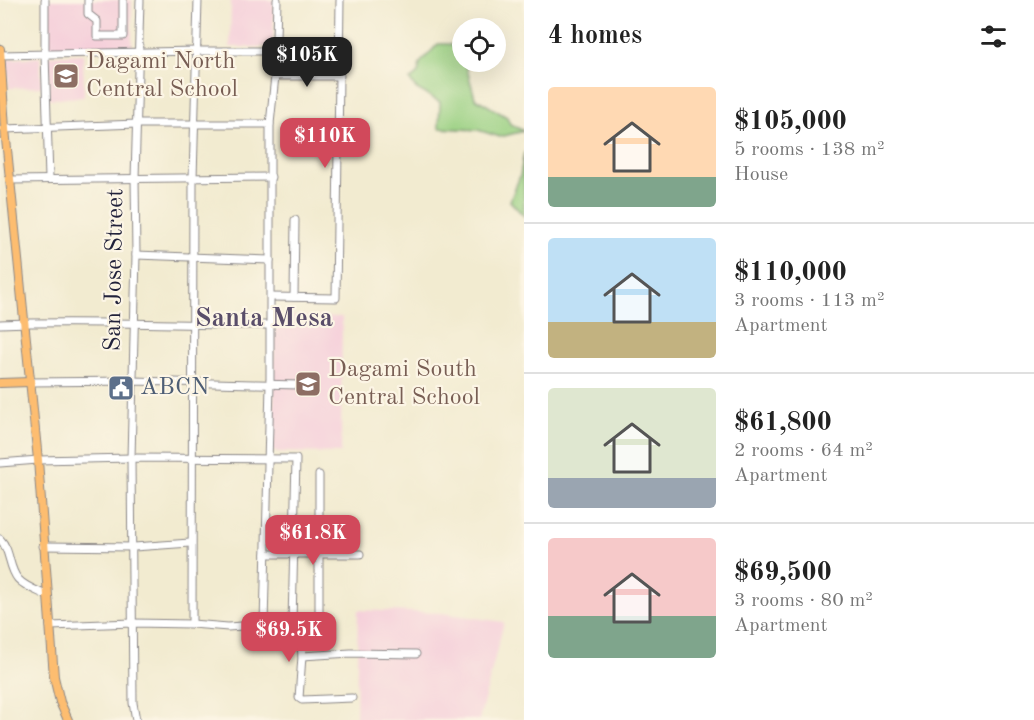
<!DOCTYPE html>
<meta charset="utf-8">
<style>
:root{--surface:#fff;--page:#f6f6f6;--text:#222;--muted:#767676;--line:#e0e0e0;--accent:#d1495b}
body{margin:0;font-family:"Old Standard TT",serif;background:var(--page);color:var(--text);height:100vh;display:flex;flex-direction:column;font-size:22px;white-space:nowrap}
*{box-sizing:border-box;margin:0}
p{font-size:20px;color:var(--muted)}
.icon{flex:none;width:33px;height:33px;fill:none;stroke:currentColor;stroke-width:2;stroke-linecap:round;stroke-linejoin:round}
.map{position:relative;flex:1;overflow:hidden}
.details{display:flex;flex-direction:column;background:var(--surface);width:510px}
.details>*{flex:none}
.tools{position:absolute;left:452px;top:18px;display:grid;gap:12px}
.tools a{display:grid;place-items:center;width:54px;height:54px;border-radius:50%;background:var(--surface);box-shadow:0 6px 24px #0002;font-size:30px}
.price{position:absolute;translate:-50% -51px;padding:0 14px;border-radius:12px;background:var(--accent);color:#fff;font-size:20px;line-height:39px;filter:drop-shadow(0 2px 3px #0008)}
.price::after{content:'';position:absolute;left:50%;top:36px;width:18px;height:14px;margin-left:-9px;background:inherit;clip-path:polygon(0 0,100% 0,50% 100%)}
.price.current{background:#222;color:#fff}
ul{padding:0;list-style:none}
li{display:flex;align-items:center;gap:18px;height:150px;padding:0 24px}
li+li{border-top:2px solid var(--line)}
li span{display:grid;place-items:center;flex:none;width:168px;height:120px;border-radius:6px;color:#555}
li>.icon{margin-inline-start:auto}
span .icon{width:72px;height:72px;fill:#fffc;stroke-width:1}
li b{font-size:26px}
h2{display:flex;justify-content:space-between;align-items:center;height:72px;padding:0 24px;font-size:26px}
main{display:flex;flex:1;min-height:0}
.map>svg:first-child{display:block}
.built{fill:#f5cfda}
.green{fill:#9ad082;stroke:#5e795e;stroke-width:1.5}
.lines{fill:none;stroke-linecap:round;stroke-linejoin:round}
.minor-casing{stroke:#8a8686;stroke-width:9}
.major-casing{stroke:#8a8686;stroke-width:10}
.minor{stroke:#fff;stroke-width:7}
.major{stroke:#fdbd6f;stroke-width:8}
.labels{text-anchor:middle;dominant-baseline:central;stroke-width:4.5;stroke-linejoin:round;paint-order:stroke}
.education-label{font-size:24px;fill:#785e54;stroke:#fcf5e5;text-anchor:start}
.street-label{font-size:24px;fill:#22223b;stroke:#fcf5e5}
.service-label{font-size:24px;fill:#4e5e75;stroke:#fcf5e5;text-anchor:start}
.quarter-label{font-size:27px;font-weight:bold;fill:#594d69;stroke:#fcf5e5}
</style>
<main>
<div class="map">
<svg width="524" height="720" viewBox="0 0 524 720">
<rect width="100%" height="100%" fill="#fcf5e5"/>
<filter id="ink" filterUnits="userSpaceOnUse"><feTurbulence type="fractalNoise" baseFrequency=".0167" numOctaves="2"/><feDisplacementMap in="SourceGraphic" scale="12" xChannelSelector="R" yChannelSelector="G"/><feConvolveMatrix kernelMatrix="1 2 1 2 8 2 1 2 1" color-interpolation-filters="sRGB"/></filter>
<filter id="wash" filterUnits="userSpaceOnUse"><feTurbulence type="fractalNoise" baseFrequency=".008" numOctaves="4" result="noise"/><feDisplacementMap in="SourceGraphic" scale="24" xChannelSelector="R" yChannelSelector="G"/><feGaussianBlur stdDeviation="1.35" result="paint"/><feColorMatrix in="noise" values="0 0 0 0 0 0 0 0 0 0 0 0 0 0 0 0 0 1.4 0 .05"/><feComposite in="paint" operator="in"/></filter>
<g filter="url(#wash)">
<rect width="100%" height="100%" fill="#f2ebd0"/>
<g class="built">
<polygon points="47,0 132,0 132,49 46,50"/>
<polygon points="231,0 274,0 273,47 230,47"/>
<polygon points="83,54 84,97 49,99 48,56"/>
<polygon points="40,57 42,87 9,88 7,59"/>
<polygon points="275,316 342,317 341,453 273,452"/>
<polygon points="358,610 441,613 504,622 479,720 356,720"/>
</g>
<g class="green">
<polygon points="438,44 450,44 462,54 462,62 465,62 475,98 507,117 510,124 524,131 500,137 478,130 439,128 440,102 415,88 410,80 418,73 420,63"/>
<polygon points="524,152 524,216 510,201 520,176"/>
</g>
</g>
<g filter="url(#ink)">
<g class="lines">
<defs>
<g id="minor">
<polyline points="45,0 45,55 49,178"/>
<polyline points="88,0 88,14 97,21 97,36 123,36 123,0"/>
<polyline points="1,55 197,51 341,51"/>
<polyline points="275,76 340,76"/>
<polyline points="5,129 137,124 270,124"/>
<polyline points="11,180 271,177"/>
<polyline points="136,255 270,260"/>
<polyline points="271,297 336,298 340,0"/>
<polyline points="294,297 295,220"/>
<path d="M0,324C90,320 180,326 270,325"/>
<polyline points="30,382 133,381 299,385"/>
<polyline points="0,463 38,460 131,458 296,459 292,622"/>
<polyline points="319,475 319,615"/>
<path d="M0,539C11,550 8,567 18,579C25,587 38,591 48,596"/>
<polyline points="43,546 134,547 190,543"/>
<polyline points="266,554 360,554"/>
<polyline points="192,624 193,178 198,0"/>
<polyline points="264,624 270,384 270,124 275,76 277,0"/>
<polyline points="50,626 133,623 192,624 228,627 299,622 302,656 299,698 302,700 352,698"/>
<polyline points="302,656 351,653 416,654"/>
<polyline points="136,720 133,703 131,458 136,255 135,178 140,0"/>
</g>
<g id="major">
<polyline points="0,49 5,129 38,460 54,677 60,702 68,720"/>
<polyline points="0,383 30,382"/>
</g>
</defs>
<use href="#minor" class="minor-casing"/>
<use href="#major" class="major-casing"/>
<use href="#minor" class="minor"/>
<use href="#major" class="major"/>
</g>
</g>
<defs>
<symbol id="school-square" viewBox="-11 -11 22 22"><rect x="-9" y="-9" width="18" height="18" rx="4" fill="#8d6e63" stroke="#fcf5e5"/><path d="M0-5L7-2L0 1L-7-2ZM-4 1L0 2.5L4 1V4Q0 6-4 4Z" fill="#fff"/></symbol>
<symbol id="civic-square" viewBox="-11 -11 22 22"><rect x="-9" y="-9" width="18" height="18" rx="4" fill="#5c6f8a" stroke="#fcf5e5"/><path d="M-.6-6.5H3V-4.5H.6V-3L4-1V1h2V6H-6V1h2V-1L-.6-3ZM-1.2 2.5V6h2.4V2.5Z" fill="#fff"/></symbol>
</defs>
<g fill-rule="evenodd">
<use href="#school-square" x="51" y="61" width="30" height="30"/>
<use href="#school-square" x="293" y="369" width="30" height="30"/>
<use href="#civic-square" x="106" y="373" width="30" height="30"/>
</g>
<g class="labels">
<g class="education-label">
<text x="86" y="62">Dagami North<tspan x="86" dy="28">Central School</tspan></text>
<text x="328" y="370">Dagami South<tspan x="328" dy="28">Central School</tspan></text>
</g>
<g class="street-label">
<text transform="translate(115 270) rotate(-89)">San Jose Street</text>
</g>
<g class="service-label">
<text x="140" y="388">ABCN</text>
</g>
<g class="quarter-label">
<text x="264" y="318">Santa Mesa</text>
</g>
</g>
</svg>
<div class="tools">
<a><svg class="icon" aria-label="locate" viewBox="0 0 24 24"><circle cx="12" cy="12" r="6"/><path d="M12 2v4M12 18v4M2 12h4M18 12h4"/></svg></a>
</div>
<b class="price current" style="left:307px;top:88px">$105K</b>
<b class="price" style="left:325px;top:169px">$110K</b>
<b class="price" style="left:313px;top:566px">$61.8K</b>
<b class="price" style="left:289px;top:663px">$69.5K</b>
</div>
<section class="details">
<h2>4 homes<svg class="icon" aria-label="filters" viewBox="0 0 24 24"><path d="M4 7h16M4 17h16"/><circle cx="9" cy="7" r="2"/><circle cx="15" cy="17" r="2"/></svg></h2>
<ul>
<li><span style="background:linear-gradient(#ffd9b3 75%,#7fa58c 0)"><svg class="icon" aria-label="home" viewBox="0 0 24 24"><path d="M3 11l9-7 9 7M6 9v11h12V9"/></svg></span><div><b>$105,000</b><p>5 rooms · 138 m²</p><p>House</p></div></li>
<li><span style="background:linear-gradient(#bfe0f5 70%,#c2b280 0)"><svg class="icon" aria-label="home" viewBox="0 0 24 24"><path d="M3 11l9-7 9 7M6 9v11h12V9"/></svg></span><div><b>$110,000</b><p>3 rooms · 113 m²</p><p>Apartment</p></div></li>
<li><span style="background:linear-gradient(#dfe7d0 75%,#9aa5b1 0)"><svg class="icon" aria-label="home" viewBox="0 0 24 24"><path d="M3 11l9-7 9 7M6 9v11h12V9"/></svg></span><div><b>$61,800</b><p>2 rooms · 64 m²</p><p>Apartment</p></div></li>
<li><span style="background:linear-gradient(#f6c9c9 65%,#7fa58c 0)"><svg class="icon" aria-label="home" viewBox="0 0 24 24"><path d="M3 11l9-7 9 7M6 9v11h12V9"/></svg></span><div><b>$69,500</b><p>3 rooms · 80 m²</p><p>Apartment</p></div></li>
</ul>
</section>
</main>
